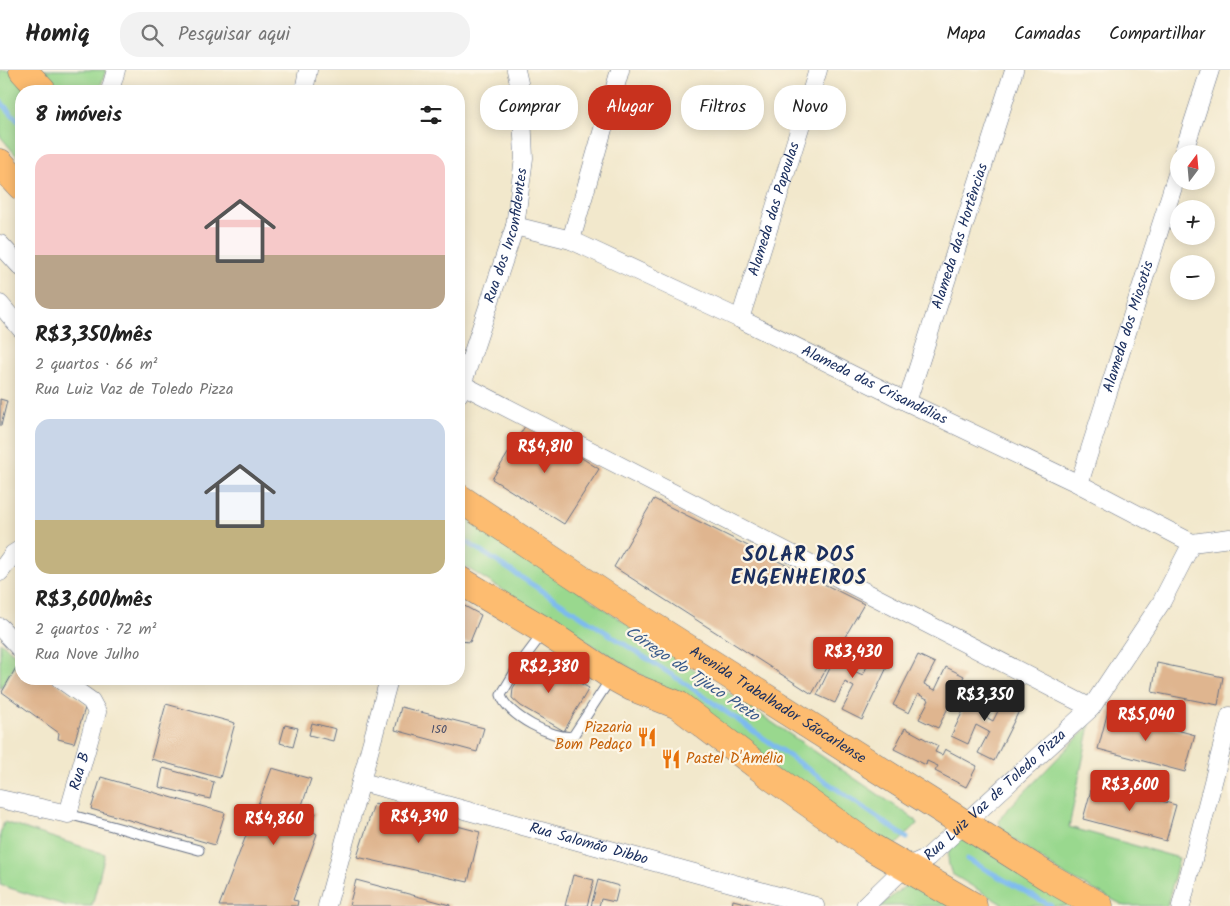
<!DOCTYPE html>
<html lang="pt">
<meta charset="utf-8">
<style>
:root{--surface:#fff;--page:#f2f2f2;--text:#222;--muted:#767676;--line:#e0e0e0;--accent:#c8321e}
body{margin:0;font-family:Kalam,sans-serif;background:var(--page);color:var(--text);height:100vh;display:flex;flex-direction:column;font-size:19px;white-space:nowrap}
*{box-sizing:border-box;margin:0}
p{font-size:16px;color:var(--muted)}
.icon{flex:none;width:28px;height:28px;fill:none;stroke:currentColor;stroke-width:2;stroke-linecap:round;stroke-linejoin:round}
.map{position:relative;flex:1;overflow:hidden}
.drawer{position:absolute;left:15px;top:15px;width:450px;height:600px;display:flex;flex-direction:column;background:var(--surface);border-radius:20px;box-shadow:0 2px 12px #0003}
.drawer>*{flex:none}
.banner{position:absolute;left:480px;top:15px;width:475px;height:45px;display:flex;gap:10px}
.needle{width:32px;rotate:16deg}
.fabs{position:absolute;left:1170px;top:75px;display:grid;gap:10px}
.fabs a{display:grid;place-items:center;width:45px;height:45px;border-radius:50%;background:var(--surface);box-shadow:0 2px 12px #0003;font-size:25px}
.price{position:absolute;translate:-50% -42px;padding:0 11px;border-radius:5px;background:var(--accent);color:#fff;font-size:16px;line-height:32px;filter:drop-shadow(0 1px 2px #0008)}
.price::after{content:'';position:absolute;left:50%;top:30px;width:15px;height:11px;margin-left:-8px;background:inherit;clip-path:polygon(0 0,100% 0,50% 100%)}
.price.current{background:#222;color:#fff}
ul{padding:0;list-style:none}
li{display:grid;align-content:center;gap:10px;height:265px;padding:0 20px}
li span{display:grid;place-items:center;height:155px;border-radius:15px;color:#555}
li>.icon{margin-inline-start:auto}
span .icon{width:90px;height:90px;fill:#fffc;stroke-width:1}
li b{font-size:21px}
h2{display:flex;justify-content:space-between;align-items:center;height:60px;padding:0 20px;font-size:21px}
.pill{padding:0 18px;border-radius:20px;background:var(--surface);box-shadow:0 2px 12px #0003;font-size:18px;line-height:45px}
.pill.current{background:var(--accent);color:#fff}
header{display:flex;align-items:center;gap:30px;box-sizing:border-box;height:70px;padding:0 25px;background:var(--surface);border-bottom:1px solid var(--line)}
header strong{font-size:24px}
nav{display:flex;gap:28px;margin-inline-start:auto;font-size:18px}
.search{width:350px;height:45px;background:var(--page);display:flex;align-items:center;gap:12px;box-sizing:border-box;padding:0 18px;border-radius:20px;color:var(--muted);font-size:19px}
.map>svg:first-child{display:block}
.green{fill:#99d88e;stroke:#5a8476}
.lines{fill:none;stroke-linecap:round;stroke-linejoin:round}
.stream{stroke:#7cbaef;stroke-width:5}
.building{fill:#dfb58f}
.service-casing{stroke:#667084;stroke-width:11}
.minor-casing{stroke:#667084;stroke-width:19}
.primary-casing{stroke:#667084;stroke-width:29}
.service{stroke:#fff;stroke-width:9}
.minor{stroke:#fff;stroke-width:18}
.primary{stroke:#fdbc70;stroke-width:28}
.labels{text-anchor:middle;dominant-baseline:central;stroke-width:4.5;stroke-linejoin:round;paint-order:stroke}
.number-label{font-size:12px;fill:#4c506a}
.street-label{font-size:15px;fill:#1b2f5e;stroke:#fcf5e5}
.food-label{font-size:15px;fill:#c56008;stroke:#fcf5e5;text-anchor:end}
.water-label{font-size:16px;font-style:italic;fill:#38598a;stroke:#fcf5e5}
.district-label{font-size:20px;font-weight:bold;letter-spacing:1px;fill:#1b2f5e;stroke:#fcf5e5}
</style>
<header>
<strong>Homiq</strong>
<div class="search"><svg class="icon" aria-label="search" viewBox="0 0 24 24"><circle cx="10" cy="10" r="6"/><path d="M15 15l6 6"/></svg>Pesquisar aqui</div>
<nav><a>Mapa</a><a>Camadas</a><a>Compartilhar</a></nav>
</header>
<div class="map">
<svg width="1230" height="836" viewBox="0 0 1230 836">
<rect width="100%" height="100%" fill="#fcf5e5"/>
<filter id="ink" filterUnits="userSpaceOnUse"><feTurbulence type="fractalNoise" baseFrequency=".02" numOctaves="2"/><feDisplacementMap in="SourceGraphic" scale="10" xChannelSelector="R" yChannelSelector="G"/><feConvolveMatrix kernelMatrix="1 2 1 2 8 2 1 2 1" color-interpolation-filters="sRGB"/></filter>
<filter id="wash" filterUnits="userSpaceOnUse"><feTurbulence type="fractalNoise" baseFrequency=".0096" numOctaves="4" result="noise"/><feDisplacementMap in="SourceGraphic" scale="20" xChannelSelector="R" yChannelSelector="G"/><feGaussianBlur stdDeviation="1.12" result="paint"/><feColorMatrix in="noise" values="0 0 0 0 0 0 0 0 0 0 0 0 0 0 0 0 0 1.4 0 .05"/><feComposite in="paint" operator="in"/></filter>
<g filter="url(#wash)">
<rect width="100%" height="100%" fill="#f2e8cc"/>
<g class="green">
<polygon points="0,0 13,0 32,21 21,21 21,91 0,66"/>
<polygon points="44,0 106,0 99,21 62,21"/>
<polygon points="459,440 916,750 917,754 892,779 819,731 640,604 459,493"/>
<polygon points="0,572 20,588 0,619"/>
<polygon points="1090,655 1069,757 1179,788 1167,836 1125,836 1061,803 1003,762 999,752 1003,744"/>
<polygon points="4,752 105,784 92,836 67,836 0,815 0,765"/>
<path d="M959,765L1080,836H1005L952,804C945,788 948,778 959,765Z"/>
<polygon points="914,809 963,836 880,836"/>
</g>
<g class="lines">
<g class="stream">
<polyline points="0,31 21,54"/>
<polyline points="459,467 686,614 907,768"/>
<polyline points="967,789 1051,836"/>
</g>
</g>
<g id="blocks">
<g class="building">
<polygon points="0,329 7,331 1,356 0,356"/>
<polygon points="527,353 599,399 564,454 492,409"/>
<polygon points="654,429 864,534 812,624 614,497"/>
<polygon points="459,533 481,545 470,572 459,571"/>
<polygon points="845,567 863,576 851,600 863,605 873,583 890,591 862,650 842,640 854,617 845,612 835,633 817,625"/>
<polygon points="918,585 935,593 924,614 935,620 946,597 964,606 938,658 919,649 929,630 918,624 909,643 893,635"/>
<polygon points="533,588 589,618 564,661 521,636 512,628 513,618"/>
<polygon points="21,589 21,609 51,609 86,635 74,673 58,669 59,663 2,622"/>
<polygon points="1157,593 1223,607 1218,635 1152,622"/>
<polygon points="975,616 994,625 984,646 993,651 1003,631 1020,639 994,691 978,683 989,662 976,655 968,674 951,666"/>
<polygon points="166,634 235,653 220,708 151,689"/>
<polygon points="401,637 484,658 477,682 395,660"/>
<polygon points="1108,641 1195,665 1185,702 1098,679"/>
<polygon points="312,653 336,659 333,671 309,665"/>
<polygon points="285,655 298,658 293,677 280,673"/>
<polygon points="905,658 938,676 935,682 942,685 945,679 977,696 966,717 935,701 938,696 927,691 926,695 894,679"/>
<polygon points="163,698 214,712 210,729 159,717"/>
<polygon points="272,698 311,709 301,738 316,743 309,759 317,764 293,830 298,831 297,836 219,836"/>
<polygon points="101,707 225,743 215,775 91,739"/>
<polygon points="1093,713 1176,735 1166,771 1083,749"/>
<polygon points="374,734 480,762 468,812 357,787"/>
<polygon points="573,805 594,810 587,836 565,836"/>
<polygon points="356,810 450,835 450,836 349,836"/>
<polygon points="598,810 619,816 615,832 601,829 599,836 591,836"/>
<polygon points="733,830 753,835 752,836 732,836"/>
</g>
</g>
</g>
<g filter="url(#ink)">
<use href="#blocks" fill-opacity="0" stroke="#667084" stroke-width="1"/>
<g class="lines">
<defs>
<g id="service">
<path d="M543,563L519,595L501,625C506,645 554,670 573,666L611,608"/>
<polyline points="68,744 199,780"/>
</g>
<g id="minor">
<polyline points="110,21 116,0"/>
<polyline points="304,21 308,0"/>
<polyline points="1183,84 1210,0"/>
<path id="s1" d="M515,156L571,170L740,249L907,332L1079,414L1192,473L1230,468"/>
<polyline points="571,170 620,0"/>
<polyline points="0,174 21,197"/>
<polyline points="0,234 21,259"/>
<path id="s2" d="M740,249L818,0"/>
<polyline points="463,315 1091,638"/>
<path id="s3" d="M459,324L515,156L524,88L521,22L516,0"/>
<path id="s4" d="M907,332L1014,0"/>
<path id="s5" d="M1079,414L1179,98"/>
<polyline points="0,502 13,484 21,479"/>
<polyline points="0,557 21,580"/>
<path id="s6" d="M362,712L815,836"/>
<path id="s7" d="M0,729L68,744L97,642L91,631L60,609"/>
<polyline points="327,836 389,609"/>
<path id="s8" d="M865,836L904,798L928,787L1091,638L1161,533L1192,473"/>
<polyline points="1181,836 1230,646"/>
</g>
<g id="primary">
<polyline points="23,0 42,21"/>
<polyline points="0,93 21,116"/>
<path id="s9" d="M459,428L635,545L1050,808L1099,836"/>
<polyline points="459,510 545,561 612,606 632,617 678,635 775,709 871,777 973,836"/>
</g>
</defs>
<use href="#service" class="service-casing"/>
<use href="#minor" class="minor-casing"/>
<use href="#primary" class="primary-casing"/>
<use href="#service" class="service"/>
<use href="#minor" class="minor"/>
<use href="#primary" class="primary"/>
</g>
</g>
<defs>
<symbol id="restaurant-bare" viewBox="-9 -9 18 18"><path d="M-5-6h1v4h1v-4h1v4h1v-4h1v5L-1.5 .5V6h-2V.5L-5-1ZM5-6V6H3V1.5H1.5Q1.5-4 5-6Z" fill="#e8710a" stroke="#fcf5e5" stroke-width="2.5" paint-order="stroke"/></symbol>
</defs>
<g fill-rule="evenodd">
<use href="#restaurant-bare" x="633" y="653" width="28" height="28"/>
<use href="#restaurant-bare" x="657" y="675" width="28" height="28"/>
</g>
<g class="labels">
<g class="number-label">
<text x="439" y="659">150</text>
</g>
<g class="street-label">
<text stroke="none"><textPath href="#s2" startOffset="115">Alameda das Papoulas</textPath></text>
<text stroke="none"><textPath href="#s3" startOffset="166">Rua dos Inconfidentes</textPath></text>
<text stroke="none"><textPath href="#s4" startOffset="174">Alameda das Hortências</textPath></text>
<text stroke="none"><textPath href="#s5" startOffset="165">Alameda dos Miosotis</textPath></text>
<text stroke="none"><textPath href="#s1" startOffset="394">Alameda das Crisandálias</textPath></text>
<text stroke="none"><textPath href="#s9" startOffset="380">Avenida Trabalhador Sãocarlense</textPath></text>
<text stroke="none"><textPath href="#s7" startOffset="114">Rua B</textPath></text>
<text stroke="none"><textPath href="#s8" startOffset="172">Rua Luiz Vaz de Toledo Pizza</textPath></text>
<text stroke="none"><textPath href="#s6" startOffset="235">Rua Salomão Dibbo</textPath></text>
</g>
<g class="food-label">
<text x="632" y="658">Pizzaria<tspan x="632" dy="17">Bom Pedaço</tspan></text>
<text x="686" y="689" text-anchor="start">Pastel D'Amélia</text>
</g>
<g class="water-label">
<text transform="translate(692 604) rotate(34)">Córrego do Tijuco Preto</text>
</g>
<g class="district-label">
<text x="799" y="486">SOLAR DOS<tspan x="799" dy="23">ENGENHEIROS</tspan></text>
</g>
</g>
</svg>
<div class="fabs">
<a><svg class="needle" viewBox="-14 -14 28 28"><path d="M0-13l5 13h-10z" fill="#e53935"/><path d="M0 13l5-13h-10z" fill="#767676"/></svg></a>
<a>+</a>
<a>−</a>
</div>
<b class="price" style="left:545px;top:404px">R$4,810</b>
<b class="price" style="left:853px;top:609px">R$3,430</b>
<b class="price" style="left:549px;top:624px">R$2,380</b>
<b class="price current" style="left:985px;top:652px">R$3,350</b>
<b class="price" style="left:1146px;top:672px">R$5,040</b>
<b class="price" style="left:1130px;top:742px">R$3,600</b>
<b class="price" style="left:419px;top:774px">R$4,390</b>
<b class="price" style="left:274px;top:776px">R$4,860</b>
<div class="banner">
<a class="pill">Comprar</a>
<a class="pill current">Alugar</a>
<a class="pill">Filtros</a>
<a class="pill">Novo</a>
</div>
<section class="drawer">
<h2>8 imóveis<svg class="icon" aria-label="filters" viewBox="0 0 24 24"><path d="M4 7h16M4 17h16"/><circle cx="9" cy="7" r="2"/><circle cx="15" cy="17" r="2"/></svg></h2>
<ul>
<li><span style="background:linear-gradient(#f6c9c9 65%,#b9a48a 0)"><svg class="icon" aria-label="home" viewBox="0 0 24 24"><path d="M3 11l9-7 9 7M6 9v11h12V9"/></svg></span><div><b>R$3,350/mês</b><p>2 quartos · 66 m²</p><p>Rua Luiz Vaz de Toledo Pizza</p></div></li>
<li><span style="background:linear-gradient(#c9d6e8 65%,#c2b280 0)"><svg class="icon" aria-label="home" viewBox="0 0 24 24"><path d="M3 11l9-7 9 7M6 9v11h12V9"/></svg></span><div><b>R$3,600/mês</b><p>2 quartos · 72 m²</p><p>Rua Nove Julho</p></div></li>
</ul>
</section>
</div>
